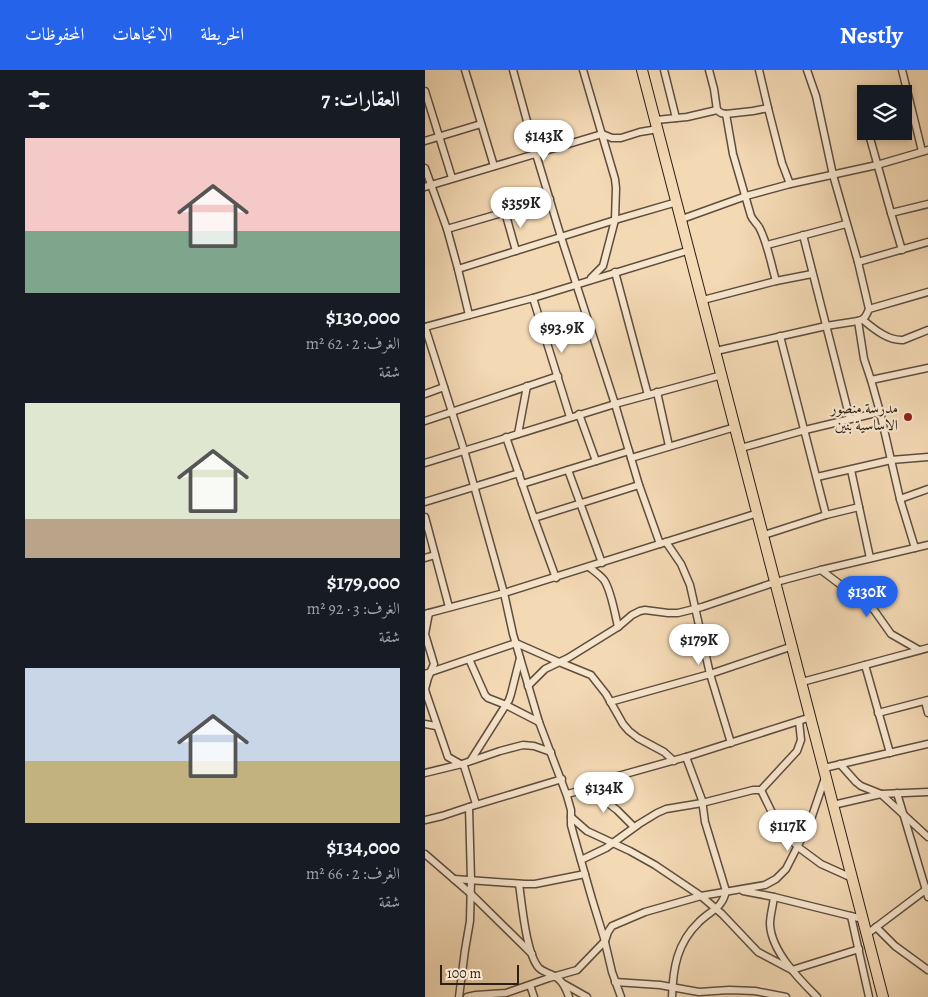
<!DOCTYPE html>
<html lang="ar">
<meta charset="utf-8">
<style>
:root{--surface:#171b24;--page:#20242c;--text:#f1f3f6;--muted:#9ea1a6;--accent:#2563eb}
body{margin:0;font-family:Alegreya,Amiri,serif;background:var(--page);color:var(--text);direction:rtl;height:100vh;display:flex;flex-direction:column;font-size:19px;white-space:nowrap}
*{box-sizing:border-box;margin:0}
p{font-size:16px;color:var(--muted)}
.icon{flex:none;width:28px;height:28px;fill:none;stroke:currentColor;stroke-width:2;stroke-linecap:round;stroke-linejoin:round}
.map{position:relative;flex:1;overflow:hidden;direction:ltr}
.panel{display:flex;flex-direction:column;background:var(--surface);width:425px}
.panel>*{flex:none}
.controls{position:absolute;left:432px;top:15px;display:grid;gap:10px}
.controls a{display:grid;place-items:center;width:55px;height:55px;border-radius:0px;background:var(--surface);box-shadow:0 2px 8px #0003;font-size:25px}
.scale{position:absolute;left:15px;bottom:12px;width:79px;box-sizing:border-box;padding-left:5px;border:2px solid #2d1e18;border-top:0;font-size:14px;line-height:18px;white-space:nowrap;color:#2d1e18;-webkit-text-stroke:4px #f7e6ce;paint-order:stroke}
.price{position:absolute;translate:-50% -42px;padding:0 11px;border-radius:18px;background:#fff;color:#222;font-size:16px;line-height:32px;filter:drop-shadow(0 1px 2px #0008)}
.price::after{content:'';position:absolute;left:50%;top:30px;width:15px;height:11px;margin-left:-8px;background:inherit;clip-path:polygon(0 0,100% 0,50% 100%)}
.price.on{background:var(--accent);color:#fff}
ul{padding:0;list-style:none}
li{display:grid;align-content:center;gap:10px;height:265px;padding:0 25px}
li span{display:grid;place-items:center;height:155px;border-radius:0px;color:#555}
li>.icon{margin-inline-start:auto}
span .icon{width:90px;height:90px;fill:#fffc;stroke-width:1}
li b{font-size:21px}
h2{display:flex;justify-content:space-between;align-items:center;height:60px;padding:0 25px;font-size:21px}
header{display:flex;align-items:center;gap:30px;box-sizing:border-box;height:70px;padding:0 25px;background:var(--accent);color:#fff}
header strong{font-size:24px}
nav{display:flex;gap:28px;margin-inline-start:auto;font-size:18px}
main{display:flex;flex:1;min-height:0}
.map>svg:first-child{display:block}
.lines{fill:none;stroke-linecap:round;stroke-linejoin:round}
.minor-casing{stroke:#5e4d3f;stroke-width:9}
.trunk-casing{stroke:#2d1e18;stroke-width:12}
.minor{stroke:#f7e6ce;stroke-width:6}
.trunk{stroke:#f3d9b4;stroke-width:10}
.poi-dot{fill:#8f2418;stroke:#f7e6ce;stroke-width:2}
.labels{text-anchor:middle;dominant-baseline:central;stroke-width:4;stroke-linejoin:round;paint-order:stroke}
.poi-label{font-size:15px;fill:#2d1e18;stroke:#f7e6ce;text-anchor:end}
</style>
<header>
<strong>Nestly</strong>
<nav><a>الخريطة</a><a>الاتجاهات</a><a>المحفوظات</a></nav>
</header>
<main>
<div class="map">
<svg width="503" height="927" viewBox="0 0 503 927">
<rect width="100%" height="100%" fill="#f3d9b4"/>
<filter id="stains"><feTurbulence type="fractalNoise" baseFrequency=".004" numOctaves="4"/><feColorMatrix values="0 0 0 0 .2 0 0 0 0 .09 0 0 0 0 .02 0 0 0 .5 -.17"/></filter>
<radialGradient id="worn" r=".72"><stop offset=".6" stop-color="#630" stop-opacity="0"/><stop offset="1" stop-color="#630" stop-opacity=".3"/></radialGradient>
<g class="lines">
<defs>
<g id="minor">
<polyline points="40,0 69,96"/>
<polyline points="88,0 111,84 136,167 190,334 214,415 235,474"/>
<polyline points="158,0 190,109 191,118 190,150 178,196 166,208"/>
<polyline points="239,0 251,48"/>
<polyline points="284,0 289,19 292,40"/>
<polyline points="334,0 343,38"/>
<polyline points="382,0 391,26 408,105 433,192 444,239"/>
<polyline points="477,0 497,81"/>
<polyline points="0,21 27,108"/>
<polyline points="437,34 441,53"/>
<path d="M301,44L308,84L326,146C328,151 333,154 335,159C343,175 346,194 351,211"/>
<polyline points="231,50 262,47 292,40 296,43 301,44 328,41 343,38 357,93 365,114"/>
<polyline points="443,61 466,143 477,180"/>
<polyline points="0,71 56,54"/>
<polyline points="0,98 22,159 33,199 44,245"/>
<polyline points="0,117 177,64 187,68 196,68 215,62 233,59"/>
<polyline points="80,142 91,181"/>
<polyline points="466,143 503,134"/>
<polyline points="257,149 321,126 365,114 452,95 503,80"/>
<polyline points="22,159 125,129"/>
<polyline points="378,165 425,349"/>
<polyline points="342,175 421,154"/>
<polyline points="433,192 503,172"/>
<polyline points="33,199 190,150 252,132"/>
<polyline points="190,202 223,325"/>
<polyline points="108,228 145,347"/>
<polyline points="278,230 351,211 387,204"/>
<path d="M438,250C449,259 463,271 478,270L503,260"/>
<polyline points="433,251 439,289 446,310 455,342 475,429 490,478"/>
<polyline points="0,257 39,380 79,523 88,564 114,652 142,726 146,740 146,755 149,766 167,829 179,868 187,902 196,927"/>
<polyline points="0,257 108,228 265,180"/>
<polyline points="355,266 401,445"/>
<path d="M291,281L401,256L433,251C440,249 441,246 444,239L503,222"/>
<polyline points="446,310 503,298"/>
<polyline points="232,322 244,376"/>
<polyline points="0,324 19,317"/>
<polyline points="154,344 171,391"/>
<polyline points="0,351 133,306"/>
<polyline points="93,364 102,316"/>
<polyline points="81,367 109,448 131,508"/>
<polyline points="316,378 380,360 455,342"/>
<polyline points="206,388 310,357"/>
<polyline points="0,393 190,334 297,305"/>
<polyline points="143,400 177,493"/>
<polyline points="426,400 445,488"/>
<polyline points="392,407 466,390 503,387"/>
<polyline points="97,414 204,381"/>
<polyline points="475,429 503,419"/>
<polyline points="0,432 94,403"/>
<polyline points="0,447 24,537"/>
<polyline points="109,448 214,415"/>
<polyline points="339,465 401,445 434,437"/>
<polyline points="241,472 256,494 265,515 285,604 306,673"/>
<polyline points="0,488 10,485"/>
<path d="M164,497C169,501 175,505 179,510C186,520 190,544 193,557"/>
<polyline points="396,500 449,540 466,564 494,580"/>
<polyline points="4,543 0,564 9,594 3,608 0,619 1,623 23,687 39,696 51,734"/>
<polyline points="0,544 79,523 333,443"/>
<polyline points="44,589 60,625 63,628 81,635 114,652"/>
<polyline points="440,595 465,683"/>
<polyline points="0,604 91,573 134,592 166,605 181,624 198,654 204,661 213,668 239,682 249,691"/>
<polyline points="377,612 503,578"/>
<polyline points="103,616 120,599 143,588 193,557 207,545 215,541 220,540 243,543 253,543 277,537 351,512 396,500 503,475"/>
<polyline points="500,631 503,643"/>
<polyline points="185,632 285,604 368,576"/>
<polyline points="453,643 503,630"/>
<polyline points="0,654 11,656"/>
<polyline points="46,690 84,630 86,624 95,588"/>
<polyline points="415,694 431,712 436,716 456,724 503,767"/>
<polyline points="399,698 503,674"/>
<polyline points="0,703 37,694 75,681 98,675 109,676 126,682"/>
<polyline points="154,720 179,730 192,740 209,757"/>
<polyline points="336,720 354,757 373,777 396,794 427,808"/>
<polyline points="472,723 503,827"/>
<polyline points="142,724 150,722 186,708 261,687 386,647"/>
<polyline points="408,735 456,724 503,722"/>
<polyline points="146,747 162,761 205,781 230,795 276,826 297,844 333,882 367,900 434,879"/>
<polyline points="0,750 17,746 44,737 137,709"/>
<polyline points="0,784 45,823 107,884"/>
<polyline points="156,790 181,778 214,754 232,743 241,739 277,733 328,720 336,720 372,681 376,670 374,651"/>
<polyline points="29,809 100,814 110,814 160,804"/>
<path d="M94,814C97,834 101,884 114,898C117,901 121,902 125,904C136,908 140,916 144,927"/>
<polyline points="318,821 349,827 438,849"/>
<path d="M349,827C348,836 345,845 345,854C346,881 374,909 392,927"/>
<polyline points="426,846 444,927"/>
<polyline points="451,857 470,876 503,900"/>
<polyline points="442,864 503,818"/>
<polyline points="190,912 235,915 274,922 304,920 330,921 361,927"/>
<polyline points="139,914 162,927"/>
<polyline points="105,915 109,927"/>
<polyline points="34,927 40,880 45,851 46,810 44,737"/>
<polyline points="42,927 51,925 81,923 124,908 152,900 180,871 183,862 187,856 220,842 276,826 340,815 351,809 361,799 385,752 400,708"/>
<path d="M247,927C248,898 252,873 274,852C286,840 297,839 301,821L280,752L277,730L261,687"/>
</g>
<polyline id="trunk" points="217,0 458,927"/>
</defs>
<use href="#minor" class="minor-casing"/>
<use href="#trunk" class="trunk-casing"/>
<use href="#minor" class="minor"/>
<use href="#trunk" class="trunk"/>
</g>
<circle class="poi-dot" cx="483" cy="347" r="5"/>
<g class="labels">
<g class="poi-label">
<text x="473" y="338">مدرسة منصور<tspan x="473" dy="17">الاساسية بنين</tspan></text>
</g>
</g>
<rect width="100%" height="100%" filter="url(#stains)"/>
<rect width="100%" height="100%" fill="url(#worn)"/>
</svg>
<div class="controls">
<a><svg class="icon" aria-label="layers" viewBox="0 0 24 24"><path d="M12 4l9 5-9 5-9-5zM3 14l9 5 9-5"/></svg></a>
</div>
<div class="scale">100 m</div>
<b class="price" style="left:119px;top:92px">$143K</b>
<b class="price" style="left:96px;top:159px">$359K</b>
<b class="price" style="left:137px;top:284px">$93.9K</b>
<b class="price on" style="left:442px;top:548px">$130K</b>
<b class="price" style="left:274px;top:596px">$179K</b>
<b class="price" style="left:179px;top:744px">$134K</b>
<b class="price" style="left:363px;top:782px">$117K</b>
</div>
<section class="panel">
<h2>العقارات: 7<svg class="icon" aria-label="filters" viewBox="0 0 24 24"><path d="M4 7h16M4 17h16"/><circle cx="9" cy="7" r="2"/><circle cx="15" cy="17" r="2"/></svg></h2>
<ul>
<li><span style="background:linear-gradient(#f6c9c9 60%,#7fa58c 0)"><svg class="icon" aria-label="home" viewBox="0 0 24 24"><path d="M3 11l9-7 9 7M6 9v11h12V9"/></svg></span><div><b>$130,000</b><p>الغرف: 2 · 62 m²</p><p>شقة</p></div></li>
<li><span style="background:linear-gradient(#dfe7d0 75%,#b9a48a 0)"><svg class="icon" aria-label="home" viewBox="0 0 24 24"><path d="M3 11l9-7 9 7M6 9v11h12V9"/></svg></span><div><b>$179,000</b><p>الغرف: 3 · 92 m²</p><p>شقة</p></div></li>
<li><span style="background:linear-gradient(#c9d6e8 60%,#c2b280 0)"><svg class="icon" aria-label="home" viewBox="0 0 24 24"><path d="M3 11l9-7 9 7M6 9v11h12V9"/></svg></span><div><b>$134,000</b><p>الغرف: 2 · 66 m²</p><p>شقة</p></div></li>
</ul>
</section>
</main>
